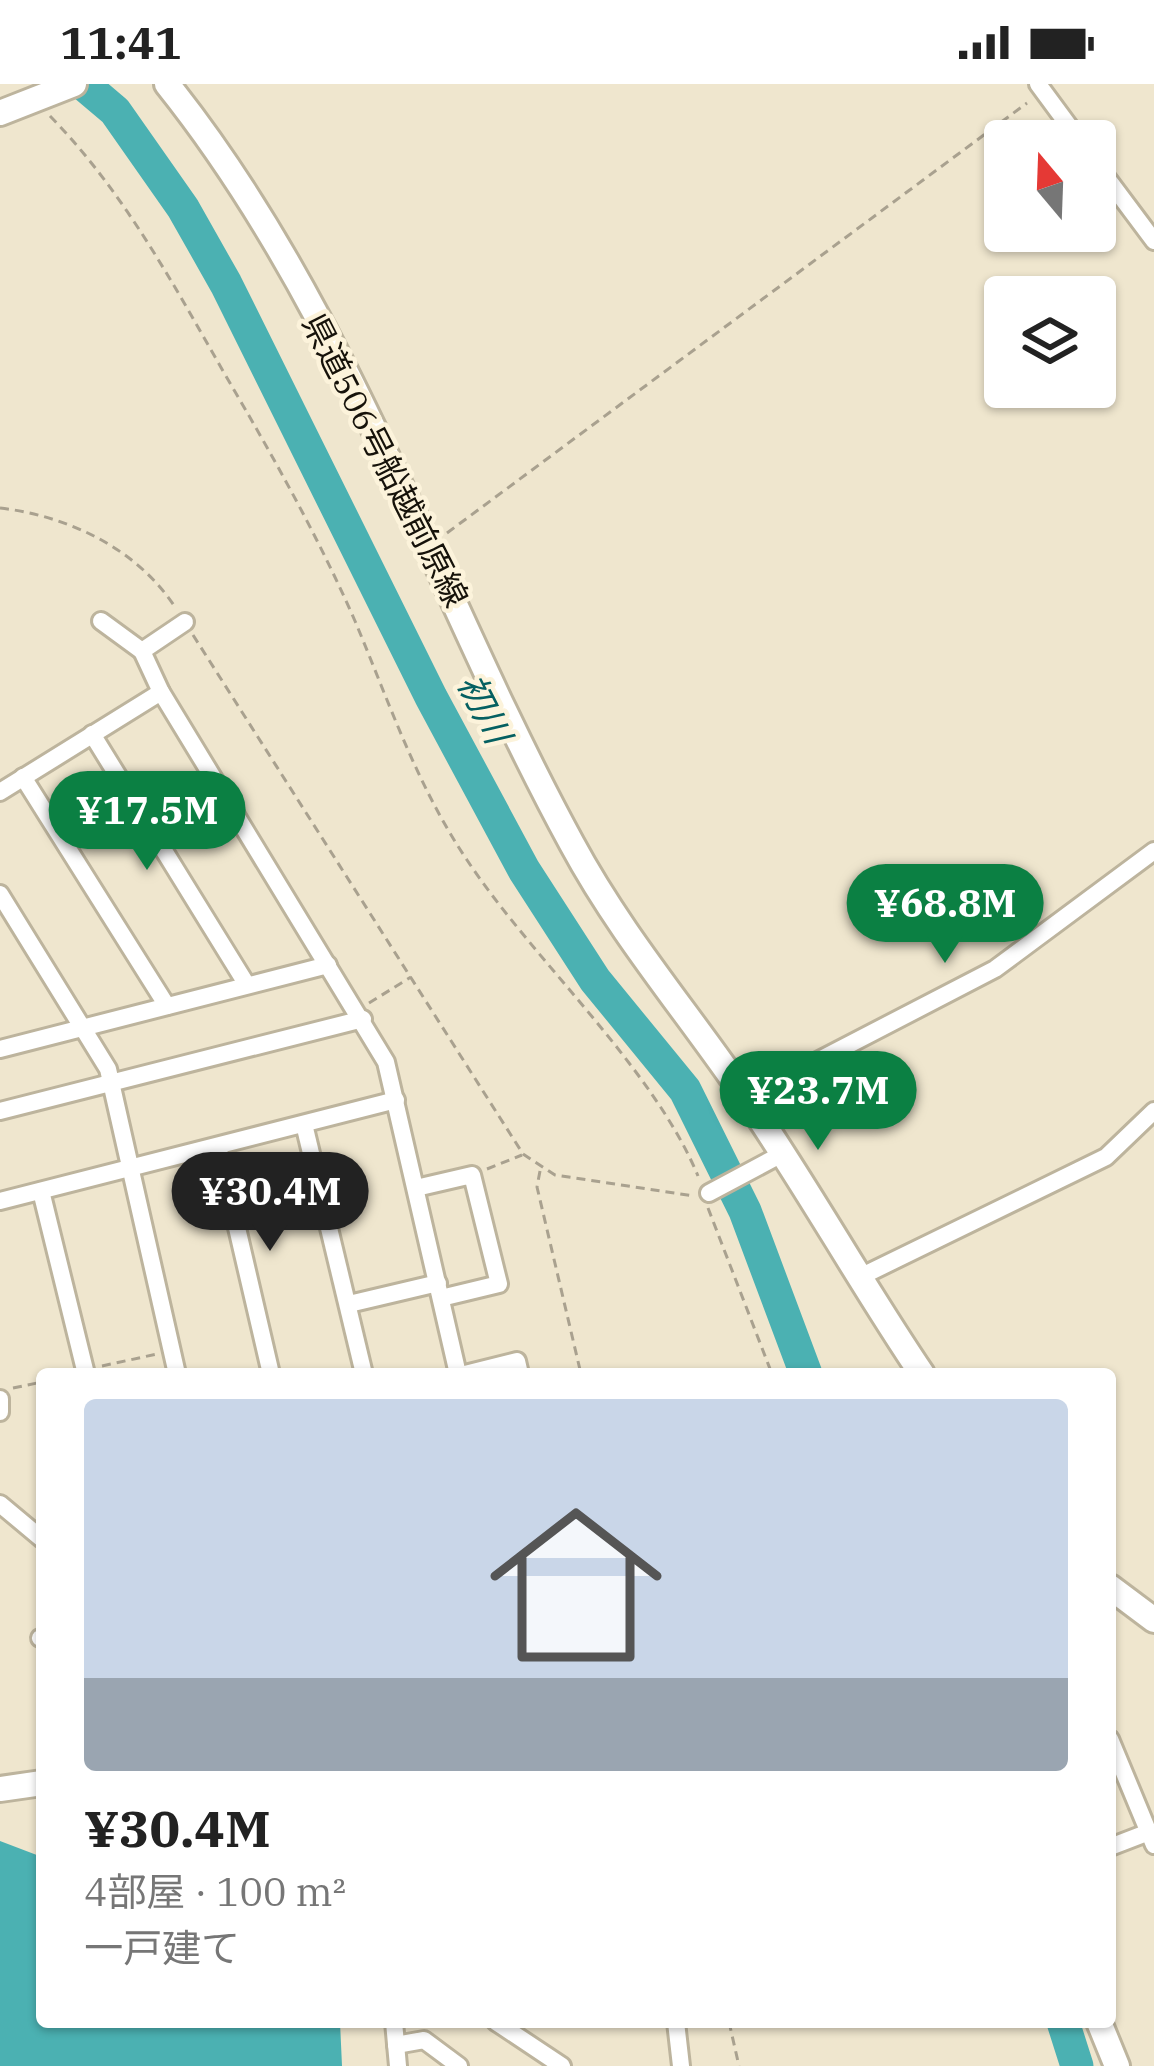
<!DOCTYPE html>
<html lang="ja">
<meta charset="utf-8">
<style>
:root{--surface:#fff;--page:#f2f2f2;--text:#222;--muted:#767676;--accent:#0b8043}
body{margin:0;font-family:"IBM Plex Serif","Noto Sans JP",serif;background:var(--page);color:var(--text);height:100vh;display:flex;flex-direction:column;font-size:45px;white-space:nowrap}
*{box-sizing:border-box;margin:0}
p{font-size:39px;color:var(--muted)}
.icon{flex:none;width:66px;height:66px;fill:none;stroke:currentColor;stroke-width:2;stroke-linecap:round;stroke-linejoin:round}
.map{position:relative;flex:1;overflow:hidden}
.side{position:absolute;left:36px;top:1284px;width:1080px;height:660px;display:flex;flex-direction:column;background:var(--surface);border-radius:12px;box-shadow:0 3px 9px #0004}
.side>*{flex:none}
.needle{width:78px;rotate:341deg}
.fabs{position:absolute;left:984px;top:36px;display:grid;gap:24px}
.fabs a{display:grid;place-items:center;width:132px;height:132px;border-radius:12px;background:var(--surface);box-shadow:0 3px 9px #0004;font-size:60px}
.price{position:absolute;translate:-50% -102px;padding:0 27px;border-radius:42px;background:var(--accent);color:#fff;font-size:39px;line-height:78px;filter:drop-shadow(0 3px 6px #0008)}
.price::after{content:'';position:absolute;left:50%;top:72px;width:36px;height:27px;margin-left:-18px;background:inherit;clip-path:polygon(0 0,100% 0,50% 100%)}
.price.on{background:#222;color:#fff}
ul{padding:0;list-style:none}
li{display:grid;align-content:center;gap:24px;height:636px;padding:0 48px}
li span{display:grid;place-items:center;height:372px;border-radius:12px;color:#555}
li>.icon{margin-inline-start:auto}
span .icon{width:216px;height:216px;fill:#fffc;stroke-width:1}
li b{font-size:51px}
.status{display:flex;justify-content:space-between;align-items:center;height:84px;padding:0 60px;background:var(--surface);direction:ltr}
.status svg{height:33px;fill:currentColor}
.map>svg:first-child{display:block}
.water{fill:#4bb1b2}
.lines{fill:none;stroke-linecap:round;stroke-linejoin:round}
.river{stroke:#4bb1b2;stroke-width:33}
.street-casing{stroke:#bdb49d;stroke-width:22}
.secondary-casing{stroke:#bdb49d;stroke-width:30}
.path{stroke:#a9a18f;stroke-width:3;stroke-dasharray:9 6;stroke-linecap:butt}
.street{stroke:#fff;stroke-width:16}
.secondary{stroke:#fff;stroke-width:24}
.labels{text-anchor:middle;dominant-baseline:central;stroke-width:9;stroke-linejoin:round;paint-order:stroke}
.street-label{font-size:33px;fill:#16120a;stroke:#fcf3db}
.water-label{font-size:36px;font-style:italic;fill:#056061;stroke:#fcf3db}
</style>
<div class="status"><b>11:41</b><svg viewBox="0 0 49 12"><path d="M0 12V9h3v3zM5 12V6h3v6zM10 12V3h3v9zM15 12V0h3v12zM26 1h20v11H26zM47 4h2v5h-2z"/></svg></div>
<div class="map">
<svg width="1154" height="1982" viewBox="0 0 1154 1982">
<rect width="100%" height="100%" fill="#efe6ce"/>
<polygon class="water" points="0,1757 42,1773 42,1938 340,1938 342,1982 0,1982"/>
<g class="lines">
<g class="river">
<polyline points="83,0 115,27 183,124 226,200 431,613 524,786 595,896 685,1006 745,1127 806,1290"/>
<polyline points="1063,1938 1077,1982"/>
</g>
<defs>
<g id="street">
<polyline points="1038,0 1080,57"/>
<polyline points="1095,78 1154,157"/>
<polyline points="101,537 142,567"/>
<polyline points="161,608 142,567 185,538"/>
<polyline points="92,650 247,901"/>
<polyline points="23,693 167,922"/>
<polyline points="0,708 161,608 386,978 458,1290"/>
<polyline points="0,810 108,985 177,1290"/>
<polyline points="0,965 328,881"/>
<polyline points="746,1014 995,885 1154,767"/>
<polyline points="0,1027 363,935"/>
<polyline points="304,1040 364,1290"/>
<polyline points="218,1062 271,1290"/>
<polyline points="416,1104 472,1091 499,1200 441,1214"/>
<polyline points="41,1107 86,1290"/>
<polyline points="709,1109 782,1070"/>
<polyline points="0,1117 396,1016"/>
<polyline points="862,1192 1106,1073 1154,1027"/>
<polyline points="349,1220 438,1199"/>
<polyline points="465,1290 517,1277 520,1290"/>
<polyline points="0,1315 0,1328"/>
<polyline points="0,1420 42,1455"/>
<polyline points="40,1554 42,1555"/>
<polyline points="1110,1655 1154,1761"/>
<polyline points="1110,1763 1149,1748"/>
<polyline points="394,1938 398,1982"/>
<polyline points="496,1938 562,1982"/>
<polyline points="676,1938 681,1982"/>
<polyline points="396,1961 424,1956 459,1982"/>
</g>
<g id="secondary">
<path d="M167,0C348,226 435,509 572,760C621,851 688,929 746,1014C808,1104 861,1200 922,1290"/>
<polyline points="0,29 74,0"/>
<polyline points="1110,1503 1154,1536"/>
<polyline points="0,1705 42,1699"/>
<polyline points="1099,1938 1117,1982"/>
</g>
</defs>
<use href="#street" class="street-casing"/>
<use href="#secondary" class="secondary-casing"/>
<g class="path">
<path d="M50,32C123,107 171,196 223,287C271,369 317,450 355,537C389,618 417,702 467,776C533,876 653,983 698,1092"/>
<path d="M0,424C69,432 137,465 175,523"/>
<polyline points="447,449 1027,19"/>
<polyline points="193,551 523,1070 555,1091 694,1112"/>
<polyline points="369,919 411,893"/>
<polyline points="487,1085 522,1071"/>
<polyline points="540,1087 537,1103 581,1290"/>
<polyline points="708,1124 772,1290"/>
<polyline points="102,1282 157,1270"/>
<polyline points="13,1304 42,1298"/>
<polyline points="729,1938 739,1982"/>
</g>
<use href="#street" class="street"/>
<use href="#secondary" class="secondary"/>
</g>
<g class="labels">
<g class="street-label">
<text transform="translate(386 376) rotate(63)">県道506号船越前原線</text>
</g>
<g class="water-label">
<text transform="translate(485 624) rotate(63)">初川</text>
</g>
</g>
</svg>
<div class="fabs">
<a><svg class="needle" viewBox="-14 -14 28 28"><path d="M0-13l5 13h-10z" fill="#e53935"/><path d="M0 13l5-13h-10z" fill="#767676"/></svg></a>
<a><svg class="icon" aria-label="layers" viewBox="0 0 24 24"><path d="M12 4l9 5-9 5-9-5zM3 14l9 5 9-5"/></svg></a>
</div>
<b class="price" style="left:147px;top:789px">¥17.5M</b>
<b class="price" style="left:945px;top:882px">¥68.8M</b>
<b class="price" style="left:818px;top:1069px">¥23.7M</b>
<b class="price on" style="left:270px;top:1170px">¥30.4M</b>
<section class="side">
<ul>
<li><span style="background:linear-gradient(#c9d6e8 75%,#9aa5b1 0)"><svg class="icon" aria-label="home" viewBox="0 0 24 24"><path d="M3 11l9-7 9 7M6 9v11h12V9"/></svg></span><div><b>¥30.4M</b><p>4部屋 · 100 m²</p><p>一戸建て</p></div></li>
</ul>
</section>
</div>
